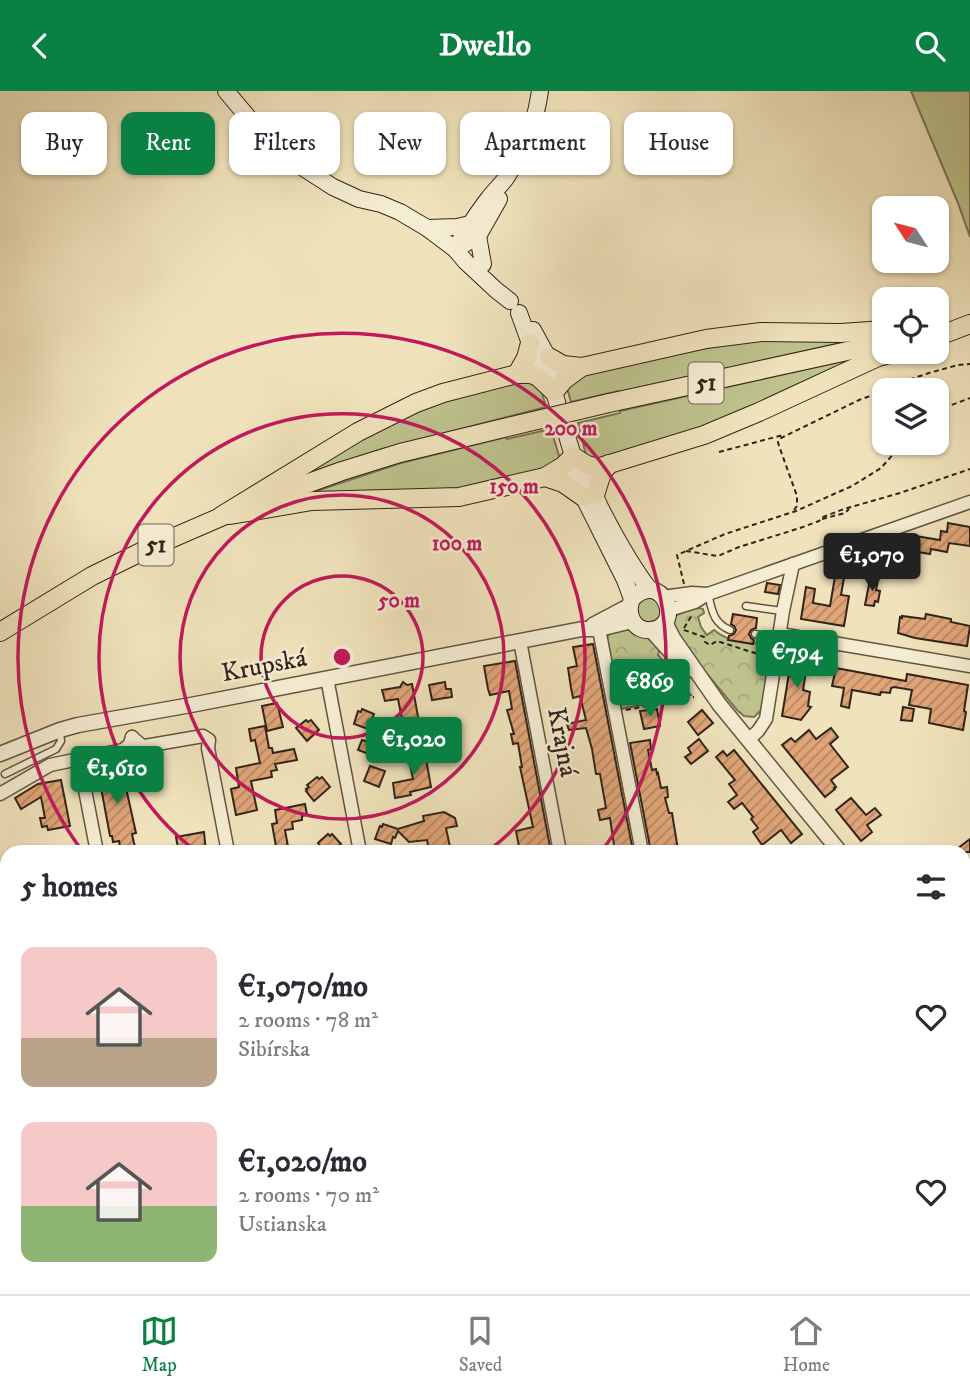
<!DOCTYPE html>
<meta charset="utf-8">
<style>
:root{--surface:#fff;--page:#f7f7f7;--text:#2b2b33;--muted:#7c7c81;--line:#e1e1e2;--accent:#0b8043}
body{margin:0;font-family:"IM FELL DW Pica",serif;background:var(--page);color:var(--text);height:100vh;display:flex;flex-direction:column;font-size:26px;white-space:nowrap}
*{box-sizing:border-box;margin:0}
p{font-size:23px;color:var(--muted)}
.icon{flex:none;width:38px;height:38px;fill:none;stroke:currentColor;stroke-width:2;stroke-linecap:round;stroke-linejoin:round}
.map{position:relative;flex:1;overflow:hidden}
.sheet{position:absolute;left:0px;top:754px;width:971px;height:450px;display:flex;flex-direction:column;background:var(--surface);border-radius:21px 21px 0 0;box-shadow:0 2px 5px #0004}
.sheet>*{flex:none}
.hud{position:absolute;left:21px;top:21px;width:929px;height:63px;display:flex;gap:14px}
.needle{width:46px;rotate:306deg}
.tools{position:absolute;left:872px;top:105px;display:grid;gap:14px}
.tools a{display:grid;place-items:center;width:77px;height:77px;border-radius:14px;background:var(--surface);box-shadow:0 2px 5px #0004;font-size:35px}
.price{position:absolute;translate:-50% -60px;padding:0 16px;border-radius:7px;background:var(--accent);color:#fff;font-size:23px;line-height:46px;filter:drop-shadow(0 2px 4px #0008)}
.price::after{content:'';position:absolute;left:50%;top:42px;width:21px;height:16px;margin-left:-10px;background:inherit;clip-path:polygon(0 0,100% 0,50% 100%)}
.price.selected{background:#222;color:#fff}
ul{padding:0;list-style:none}
li{display:flex;align-items:center;gap:21px;height:175px;padding:0 21px}
li span{display:grid;place-items:center;flex:none;width:196px;height:140px;border-radius:14px;color:#555}
li>.icon{margin-inline-start:auto}
span .icon{width:84px;height:84px;fill:#fffc;stroke-width:1}
li b{font-size:30px}
h2{display:flex;justify-content:space-between;align-items:center;height:84px;padding:0 21px;font-size:30px}
.pill{padding:0 24px;border-radius:14px;background:var(--surface);box-shadow:0 2px 5px #0004;font-size:24px;line-height:63px}
.pill.selected{background:var(--accent);color:#fff}
header{display:flex;justify-content:space-between;align-items:center;height:91px;padding:0 21px;background:var(--accent);color:#fff;font-size:32px;font-weight:800}
.tab-bar{display:flex;justify-content:space-around;align-items:center;height:98px;border-top:2px solid var(--line);background:var(--surface);font-size:19px;color:var(--muted)}
.tab-bar a{display:grid;justify-items:center;gap:4px}
.tab-bar .selected{color:var(--accent)}
.map>svg:first-child{display:block}
.green{fill:#bec38e;stroke:#787454;stroke-width:2}
.park{fill:url(#park-crowns);stroke:#787454;stroke-width:2}
.building{fill:url(#building-hatch);stroke:#32241a;stroke-width:2}
.lines{fill:none;stroke-linecap:round;stroke-linejoin:round}
.service-casing{stroke:#625442;stroke-width:9}
.minor-casing{stroke:#625442;stroke-width:15}
.tertiary-casing{stroke:#625442;stroke-width:17}
.secondary-casing{stroke:#32241a;stroke-width:18}
.primary-casing{stroke:#32241a;stroke-width:20}
.path{stroke:#32241a;stroke-width:2;stroke-dasharray:5 3.5;stroke-linecap:butt}
.service{stroke:#f5edd3;stroke-width:6}
.minor{stroke:#f5edd3;stroke-width:12}
.tertiary{stroke:#f5edd3;stroke-width:14}
.secondary{stroke:#f5edd3;stroke-width:16}
.primary{stroke:#f0e3bc;stroke-width:18}
.primary-bridge-casing{stroke:#32241a;stroke-width:20;stroke-linecap:butt}
.primary-bridge{stroke:#f0e3bc;stroke-width:18}
.ring{fill:none;stroke:#c2185b;stroke-width:3.5}
.labels{text-anchor:middle;dominant-baseline:central;stroke-width:5;stroke-linejoin:round;paint-order:stroke}
.shield{fill:#f5edd3;stroke:#6c6052;stroke-width:2}
.shield-label{font-size:24px;font-weight:bold;fill:#32241a}
.street-label{font-size:26px;fill:#32241a;stroke:#f5edd3}
.centre{fill:#c2185b;stroke:#f5edd3;stroke-width:3.5}
.ring-label{font-size:21px;text-anchor:middle;font-weight:bold;fill:#c2185b;stroke:#f5edd3;stroke-width:5;stroke-linejoin:round;paint-order:stroke}
</style>
<header><svg class="icon" aria-label="back" viewBox="0 0 24 24"><path d="M15 5l-7 7 7 7"/></svg>Dwello<svg class="icon" aria-label="search" viewBox="0 0 24 24"><circle cx="10" cy="10" r="6"/><path d="M15 15l6 6"/></svg></header>
<div class="map">
<svg width="970" height="1203" viewBox="0 0 970 1203">
<defs>
<pattern id="park-crowns" width="20" height="18" patternUnits="userSpaceOnUse" patternTransform="scale(1.75)"><rect width="20" height="18" fill="#bec38e"/><path d="M2 6a3 3 0 1 1 6 0M12 15a3 3 0 1 1 6 0" fill="none" stroke="#a4a77a"/></pattern>
<pattern id="building-hatch" width="6" height="6" patternUnits="userSpaceOnUse" patternTransform="scale(1.75)"><rect width="6" height="6" fill="#e0a578"/><path d="M-1 1l2-2M0 6l6-6M5 7l2-2" fill="none" stroke="#b68662"/></pattern>
</defs>
<rect width="100%" height="100%" fill="#f0e3bc"/>
<filter id="stains"><feTurbulence type="fractalNoise" baseFrequency=".00286" numOctaves="4"/><feColorMatrix values="0 0 0 0 .2 0 0 0 0 .09 0 0 0 0 .02 0 0 0 .5 -.17"/></filter>
<radialGradient id="worn" r=".72"><stop offset=".6" stop-color="#630" stop-opacity="0"/><stop offset="1" stop-color="#630" stop-opacity=".3"/></radialGradient>
<g class="green">
<polygon points="911,0 970,0 970,146 958,112"/>
<polygon points="863,247 619,301 618,300 571,311 567,297 576,286 736,250"/>
<polygon points="866,265 718,333 599,371 586,364 578,332 620,322 620,320"/>
<polygon points="528,288 540,295 546,316 379,359 300,385 361,345 414,319"/>
<polygon points="551,338 559,365 559,369 548,377 470,396 429,400 304,404 401,372 506,346 507,348"/>
<polygon points="657,506 662,523 653,533 639,530 635,512 638,508"/>
</g>
<g class="park">
<path d="M695,516L703,518L704,522L698,526L701,536L707,544L714,539C734,556 753,546 769,558L771,564L762,619L754,626L744,625L737,619L682,553L671,534L674,525Z"/>
<polygon points="628,537 649,546 660,556 658,564 691,604 621,618 607,546 610,541"/>
</g>
<g class="building">
<polygon points="948,432 970,436 970,455 949,452 947,461 931,458 930,463 912,460 915,445 940,449 941,440 947,441"/>
<polygon points="888,450 908,453 905,470 885,467"/>
<polygon points="861,462 882,466 853,482 845,481 841,504 849,505 844,535 801,528 806,496 815,498 813,512 830,515 837,474 838,474 839,469 843,465 850,463 859,476"/>
<polygon points="870,488 878,489 876,499 880,500 878,511 875,510 874,515 865,514"/>
<polygon points="767,492 780,494 778,503 765,501"/>
<polygon points="733,523 757,527 756,537 751,539 749,543 751,547 754,549 753,553 728,549 729,545 734,543 736,539 734,535 731,533"/>
<polygon points="926,523 951,528 951,531 970,535 967,555 915,547 898,542 900,526 902,527 902,525 925,528"/>
<polygon points="593,553 633,760 615,761 610,727 600,729 598,719 606,717 600,683 596,683 592,658 586,637 569,639 567,633 586,629 580,605 573,607 571,597 568,577 577,575 573,556"/>
<polygon points="792,564 808,567 803,599 810,601 808,615 811,616 801,629 782,625"/>
<polygon points="515,570 551,761 520,761 516,740 533,736 520,676 522,676 518,652 513,653 511,643 514,643 507,619 512,618 509,600 490,604 488,598 484,575"/>
<polygon points="836,577 906,590 907,583 968,594 964,620 966,621 963,639 929,632 931,618 909,614 912,599 894,596 891,597 890,602 881,601 880,604 852,599 849,617 841,615 844,597 832,595"/>
<polygon points="403,591 407,594 412,593 421,642 402,645 398,629 402,628 398,608 385,610 382,599 400,596"/>
<polygon points="445,591 446,598 451,598 452,606 432,609 429,594"/>
<polygon points="277,612 283,636 267,640 262,615"/>
<polygon points="903,616 914,618 912,630 901,629"/>
<polygon points="362,618 374,623 368,638 354,633 358,620 361,621"/>
<polygon points="657,618 660,635 644,638 640,620"/>
<polygon points="702,619 713,632 698,644 688,631"/>
<polygon points="306,629 308,631 311,629 319,639 307,650 296,637"/>
<polygon points="265,635 269,657 272,657 273,662 294,658 297,669 275,673 277,679 271,680 272,686 251,690 257,719 236,724 231,698 239,696 236,677 260,672 255,649 251,650 249,638"/>
<polygon points="831,637 838,646 830,653 848,676 831,689 836,696 834,697 835,698 825,706 782,654 791,647 795,651 809,639 816,648"/>
<polygon points="699,648 708,660 691,673 685,666 691,662 688,657"/>
<polygon points="362,649 377,654 374,665 358,659"/>
<polygon points="650,649 651,658 648,659 652,679 656,678 657,683 658,682 661,697 667,696 668,706 665,707 669,722 672,722 678,759 665,761 651,761 630,652"/>
<polygon points="734,659 802,743 791,752 781,739 762,754 753,741 758,737 751,728 753,726 742,712 734,718 728,711 737,704 729,693 735,689 716,666 723,660 727,665"/>
<polygon points="425,662 431,696 410,701 411,704 395,707 393,692 413,688 408,665"/>
<polygon points="120,670 136,742 132,743 136,761 121,761 119,750 113,751 112,745 110,745 97,675"/>
<polygon points="370,675 385,680 379,696 364,690"/>
<polygon points="317,686 319,688 322,686 330,696 314,710 306,700 307,699 306,698 309,696 307,694"/>
<polygon points="61,689 70,735 48,739 47,735 42,736 40,727 45,727 41,706 21,718 15,707 38,693"/>
<polygon points="851,707 866,724 875,717 881,724 867,734 872,741 861,750 836,719"/>
<polygon points="305,713 307,724 302,725 302,729 292,731 293,738 285,739 289,761 277,761 272,733 277,732 275,719"/>
<polygon points="444,721 455,727 457,735 446,737 450,756 429,759 427,749 409,751 398,740 395,747 393,746 391,753 375,748 380,735 382,736 383,733 398,738 424,730 423,725"/>
<polygon points="204,741 206,761 187,761 185,756 178,757 176,746"/>
<polygon points="328,743 330,745 332,743 341,753 332,761 317,761 321,756 318,752"/>
<polygon points="970,748 970,761 953,761"/>
</g>
<g class="lines">
<defs>
<g id="service">
<path d="M708,503C712,519 713,532 730,539"/>
<polyline points="746,515 782,520"/>
<polyline points="755,543 770,546 778,544"/>
<polyline points="5,683 56,658 61,650 60,641"/>
<polyline points="792,1197 793,1203"/>
</g>
<g id="minor">
<polyline points="663,506 692,502 708,503"/>
<polyline points="669,519 695,511 708,503 970,411"/>
<polyline points="599,538 642,761"/>
<polyline points="780,543 970,575"/>
<polyline points="520,550 560,761"/>
<polyline points="327,587 360,761"/>
<polyline points="132,646 141,654 145,655 203,645 209,649 208,657 228,761"/>
<polyline points="748,649 758,640 766,628 783,520 793,473"/>
<polyline points="79,668 97,761"/>
<polyline points="0,703 50,674 123,659 130,653 132,646"/>
<polyline points="0,919 7,923"/>
<polyline points="0,986 7,984"/>
<polyline points="964,1032 970,1027"/>
<polyline points="970,1155 968,1167 970,1181"/>
<polyline points="70,1197 71,1203"/>
<polyline points="180,1197 181,1203"/>
<polyline points="310,1197 312,1203"/>
<polyline points="442,1197 443,1203"/>
<polyline points="642,1197 644,1203"/>
<polyline points="725,1197 726,1203"/>
<polyline points="875,1197 876,1203"/>
</g>
<g id="tertiary">
<polyline points="665,531 673,547 719,613 840,761"/>
<polyline points="593,534 629,515"/>
<polyline points="651,539 687,579"/>
<polyline points="0,663 60,639 78,634 191,614 582,538 599,538 632,530"/>
<polyline points="964,914 970,921"/>
</g>
<g id="secondary">
<polyline points="226,0 262,43 291,69 333,96 359,108 381,113 400,121 427,137 455,158 466,171 496,199 510,210"/>
<polyline points="427,137 457,136 470,133"/>
<polyline points="478,145 483,173"/>
<path d="M455,158C466,140 476,123 489,107C494,100 501,94 506,87C523,61 536,30 540,0"/>
<polyline points="456,158 478,145 499,108"/>
<path d="M519,222L540,280L554,301L573,365L571,381L625,489L632,508C626,522 633,541 651,539C686,535 661,477 632,508"/>
<polyline points="533,239 557,283 558,290 554,301"/>
<path d="M574,367C589,382 592,401 602,420C616,447 631,475 650,499"/>
</g>
<g id="primary">
<polyline points="936,246 970,233"/>
<polyline points="549,266 563,274 582,276"/>
<polyline points="517,283 526,267 530,252"/>
<polyline points="609,312 884,252"/>
<polyline points="545,386 563,392 583,406"/>
<polyline points="595,404 602,382 609,373"/>
<polyline points="262,409 342,380 400,362 512,335"/>
<path d="M230,424L312,410L459,406L545,386L563,375L573,365C582,371 589,377 600,376L704,344L759,321L878,266L896,261"/>
<polyline points="221,425 358,341 416,312 443,302 517,283 531,283 538,286 554,301 564,289 582,276 706,248 761,241 841,242 884,239"/>
<polyline points="0,541 92,485 147,458 230,422"/>
</g>
</defs>
<use href="#service" class="service-casing"/>
<use href="#minor" class="minor-casing"/>
<use href="#tertiary" class="tertiary-casing"/>
<use href="#secondary" class="secondary-casing"/>
<use href="#primary" class="primary-casing"/>
<g class="path">
<polyline points="887,299 898,296 905,290 929,282 958,274 970,273"/>
<polyline points="936,320 970,307"/>
<polyline points="719,361 783,344"/>
<polyline points="794,419 797,415 797,405 779,355 778,351 781,347 859,309 884,300"/>
<polyline points="822,428 845,422 849,418"/>
<polyline points="686,460 718,465 739,456 800,437 819,430 823,426 844,418 900,402 970,378"/>
<polyline points="684,493 677,464 725,443 796,420 852,395 881,377 903,352"/>
<polyline points="684,537 692,524"/>
<polyline points="684,539 704,546 705,551 710,554 717,550 764,565"/>
<polyline points="626,619 694,606"/>
<polyline points="859,1197 860,1203"/>
<polyline points="749,1203 757,1202"/>
<polyline points="818,1203 850,1197"/>
</g>
<use href="#service" class="service"/>
<use href="#minor" class="minor"/>
<use href="#tertiary" class="tertiary"/>
<use href="#secondary" class="secondary"/>
<use href="#primary" class="primary"/>
<defs>
<polyline id="primary-bridge" points="512,335 609,312"/>
</defs>
<use href="#primary-bridge" class="primary-bridge-casing"/>
<use href="#primary-bridge" class="primary-bridge"/>
</g>
<g class="ring">
<circle cx="342" cy="566" r="81"/>
<circle cx="342" cy="566" r="162"/>
<path d="M196 760A243 243 0 1 1 488 760"/>
<path d="M83 761A324 324 0 1 1 601 761"/>
</g>
<g class="labels">
<g class="shield">
<rect x="688.5" y="271.5" width="35" height="41" rx="5"/>
<rect x="138.5" y="433.5" width="35" height="41" rx="5"/>
</g>
<g class="shield-label">
<text x="706" y="292">51</text>
<text x="156" y="454">51</text>
</g>
<g class="street-label">
<text transform="translate(264 575) rotate(-11)">Krupská</text>
<text transform="translate(562 651) rotate(79)">Krajná</text>
</g>
</g>
<circle cx="342" cy="566" r="10" class="centre"/>
<g class="ring-label">
<text x="571" y="344">200 m</text>
<text x="514" y="402">150 m</text>
<text x="457" y="459">100 m</text>
<text x="399" y="516">50 m</text>
</g>
<rect width="100%" height="100%" filter="url(#stains)"/>
<rect width="100%" height="100%" fill="url(#worn)"/>
</svg>
<div class="tools">
<a><svg class="needle" viewBox="-14 -14 28 28"><path d="M0-13l5 13h-10z" fill="#e53935"/><path d="M0 13l5-13h-10z" fill="#7c7c81"/></svg></a>
<a><svg class="icon" aria-label="locate" viewBox="0 0 24 24"><circle cx="12" cy="12" r="6"/><path d="M12 2v4M12 18v4M2 12h4M18 12h4"/></svg></a>
<a><svg class="icon" aria-label="layers" viewBox="0 0 24 24"><path d="M12 4l9 5-9 5-9-5zM3 14l9 5 9-5"/></svg></a>
</div>
<b class="price selected" style="left:872px;top:502px">€1,070</b>
<b class="price" style="left:797px;top:599px">€794</b>
<b class="price" style="left:650px;top:628px">€869</b>
<b class="price" style="left:414px;top:686px">€1,020</b>
<b class="price" style="left:117px;top:715px">€1,610</b>
<div class="hud">
<a class="pill">Buy</a>
<a class="pill selected">Rent</a>
<a class="pill">Filters</a>
<a class="pill">New</a>
<a class="pill">Apartment</a>
<a class="pill">House</a>
</div>
<section class="sheet">
<h2>5 homes<svg class="icon" aria-label="filters" viewBox="0 0 24 24"><path d="M4 7h16M4 17h16"/><circle cx="9" cy="7" r="2"/><circle cx="15" cy="17" r="2"/></svg></h2>
<ul>
<li><span style="background:linear-gradient(#f6c9c9 65%,#b9a48a 0)"><svg class="icon" aria-label="home" viewBox="0 0 24 24"><path d="M3 11l9-7 9 7M6 9v11h12V9"/></svg></span><div><b>€1,070/mo</b><p>2 rooms · 78 m²</p><p>Sibírska</p></div><svg class="icon" aria-label="heart" viewBox="0 0 24 24"><path d="M12 20l-8-8c-3-5 5-10 8-4 3-6 11-1 8 4z"/></svg></li>
<li><span style="background:linear-gradient(#f6c9c9 60%,#8fb573 0)"><svg class="icon" aria-label="home" viewBox="0 0 24 24"><path d="M3 11l9-7 9 7M6 9v11h12V9"/></svg></span><div><b>€1,020/mo</b><p>2 rooms · 70 m²</p><p>Ustianska</p></div><svg class="icon" aria-label="heart" viewBox="0 0 24 24"><path d="M12 20l-8-8c-3-5 5-10 8-4 3-6 11-1 8 4z"/></svg></li>
</ul>
</section>
</div>
<nav class="tab-bar">
<a class="selected"><svg class="icon" aria-label="map" viewBox="0 0 24 24"><path d="M3 6l6-2 6 2 6-2v14l-6 2-6-2-6 2zM9 4v14M15 6v14"/></svg>Map</a>
<a><svg class="icon" aria-label="saved" viewBox="0 0 24 24"><path d="M7 4h10v16l-5-4-5 4z"/></svg>Saved</a>
<a><svg class="icon" aria-label="home" viewBox="0 0 24 24"><path d="M3 11l9-7 9 7M6 9v11h12V9"/></svg>Home</a>
</nav>
